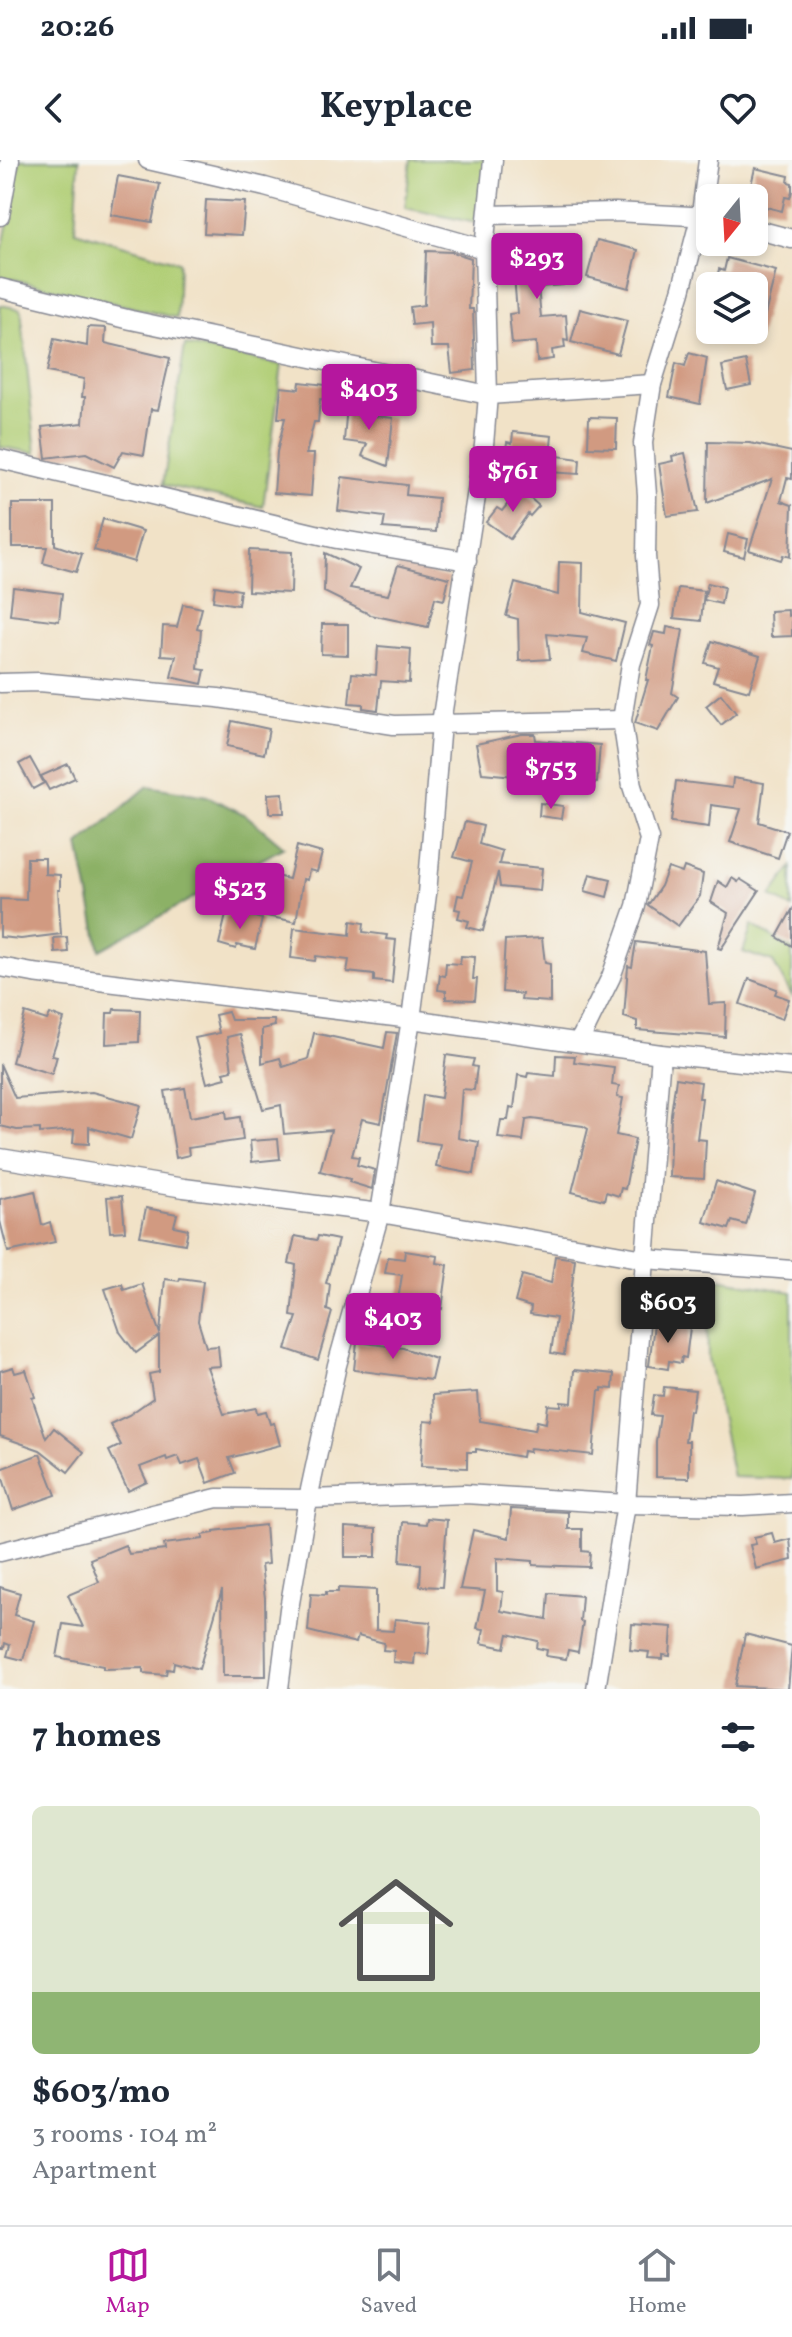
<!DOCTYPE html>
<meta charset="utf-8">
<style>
:root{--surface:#fff;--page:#f6f6f7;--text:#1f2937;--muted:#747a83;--line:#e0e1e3;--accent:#b5179e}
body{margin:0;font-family:Vollkorn,serif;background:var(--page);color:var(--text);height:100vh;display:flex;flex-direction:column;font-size:30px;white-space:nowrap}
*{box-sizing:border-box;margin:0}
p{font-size:26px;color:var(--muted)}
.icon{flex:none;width:44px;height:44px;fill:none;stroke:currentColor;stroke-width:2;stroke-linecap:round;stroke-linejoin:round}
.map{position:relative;height:1529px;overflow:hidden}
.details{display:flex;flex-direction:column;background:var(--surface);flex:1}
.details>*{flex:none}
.needle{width:52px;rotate:198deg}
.tools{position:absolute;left:696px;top:24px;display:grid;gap:16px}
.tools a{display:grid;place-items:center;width:72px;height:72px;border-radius:12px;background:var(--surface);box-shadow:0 4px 12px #0003;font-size:40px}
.price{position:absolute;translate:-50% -68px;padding:0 18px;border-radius:8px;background:var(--accent);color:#fff;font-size:26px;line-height:52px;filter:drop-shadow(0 2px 4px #0008)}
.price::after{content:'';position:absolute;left:50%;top:48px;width:24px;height:18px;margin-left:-12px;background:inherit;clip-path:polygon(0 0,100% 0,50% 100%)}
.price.on{background:#222;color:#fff}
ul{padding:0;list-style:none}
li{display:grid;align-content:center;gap:16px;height:424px;padding:0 32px}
li span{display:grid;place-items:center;height:248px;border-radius:12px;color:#555}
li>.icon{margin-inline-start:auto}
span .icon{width:144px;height:144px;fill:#fffc;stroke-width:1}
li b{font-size:34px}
h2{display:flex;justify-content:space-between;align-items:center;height:96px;padding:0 32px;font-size:34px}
.status{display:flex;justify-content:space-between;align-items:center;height:56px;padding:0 40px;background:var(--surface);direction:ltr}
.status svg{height:22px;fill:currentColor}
header{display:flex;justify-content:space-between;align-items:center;height:104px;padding:0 32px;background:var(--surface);font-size:36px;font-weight:700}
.menu{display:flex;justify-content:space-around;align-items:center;height:112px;border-top:2px solid var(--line);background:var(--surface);font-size:22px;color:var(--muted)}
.menu a{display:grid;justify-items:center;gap:4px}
.menu .on{color:var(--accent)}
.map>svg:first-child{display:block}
.green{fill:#b0ce75;stroke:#667e6a;stroke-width:2}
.forest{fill:#8cb166;stroke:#547062;stroke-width:2}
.building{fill:#d19a81}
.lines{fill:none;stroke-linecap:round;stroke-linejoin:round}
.minor-casing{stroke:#868892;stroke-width:21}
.minor{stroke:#fff;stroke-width:18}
</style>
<div class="status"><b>20:26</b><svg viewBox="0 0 49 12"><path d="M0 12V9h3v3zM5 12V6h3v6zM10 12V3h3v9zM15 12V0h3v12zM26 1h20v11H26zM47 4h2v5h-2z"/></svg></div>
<header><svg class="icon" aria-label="back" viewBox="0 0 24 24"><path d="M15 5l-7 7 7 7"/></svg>Keyplace<svg class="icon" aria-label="heart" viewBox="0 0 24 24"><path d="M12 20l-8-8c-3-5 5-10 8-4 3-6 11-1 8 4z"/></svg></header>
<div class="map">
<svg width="792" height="1529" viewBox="0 0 792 1529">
<rect width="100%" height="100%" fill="#f6f6f2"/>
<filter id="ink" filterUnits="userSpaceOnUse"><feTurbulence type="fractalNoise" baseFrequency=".0125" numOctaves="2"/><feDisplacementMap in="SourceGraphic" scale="16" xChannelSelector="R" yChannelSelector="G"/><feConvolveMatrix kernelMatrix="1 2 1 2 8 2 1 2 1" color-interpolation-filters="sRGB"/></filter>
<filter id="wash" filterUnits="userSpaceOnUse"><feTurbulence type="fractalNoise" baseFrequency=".006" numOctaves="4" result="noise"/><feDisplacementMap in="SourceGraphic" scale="32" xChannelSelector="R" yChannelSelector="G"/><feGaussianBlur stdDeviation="1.8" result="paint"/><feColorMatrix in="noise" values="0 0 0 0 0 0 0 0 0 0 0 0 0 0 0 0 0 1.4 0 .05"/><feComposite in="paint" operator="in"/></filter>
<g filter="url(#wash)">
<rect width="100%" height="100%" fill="#f1e2c7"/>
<g class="green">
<polygon points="20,0 79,0 75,71 179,102 177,158 0,116 0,102"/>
<polygon points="411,0 486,0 476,63 405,48"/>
<polygon points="0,145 21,149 36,293 0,287"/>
<polygon points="185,185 282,205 263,347 163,325"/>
<polygon points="792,707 792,748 771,736"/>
<polygon points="752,765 792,790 792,836 773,802 743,792"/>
<polygon points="706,1117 792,1132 792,1319 733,1317 708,1198"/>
</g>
<polygon class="forest" points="148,626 207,636 246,655 284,687 100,790 79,685"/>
<g id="blocks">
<g class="building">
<polygon points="755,8 789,16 788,22 792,23 792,31 790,38 785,37 782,51 754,44 754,38 748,38"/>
<polygon points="118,16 160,24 152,62 111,55"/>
<polygon points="206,40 245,42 242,75 204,73"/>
<polygon points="597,80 638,90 629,128 587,117"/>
<polygon points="560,86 563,125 538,127 541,157 566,155 568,181 564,180 565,188 552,190 553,199 537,201 536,182 512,184 509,154 517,153 512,90"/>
<polygon points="426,91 452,92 471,98 469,149 473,149 475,210 452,213 449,187 431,187 430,163 412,165 410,147 424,145"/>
<polygon points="727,98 776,111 759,178 754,178 754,126 715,126 719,109 724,111"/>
<polygon points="580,149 627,161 618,194 571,182"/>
<polygon points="88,167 106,168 105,183 170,198 158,250 151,249 144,295 123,291 114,307 86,293 46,298 42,267 83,263 85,237 82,237 84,219 47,212 54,179 87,186"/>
<polygon points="689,193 707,198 700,244 669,237 676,203 685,206"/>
<polygon points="746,201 751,225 727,230 722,206"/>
<polygon points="300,222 360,229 358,242 320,239 318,262 314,262 306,294 314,294 311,336 274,333 277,292 285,258 278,258 281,227 299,229"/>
<polygon points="347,245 377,248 376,256 393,258 388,306 362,296 367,284 344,281"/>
<polygon points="589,257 617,258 616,288 588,287"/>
<polygon points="513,272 552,276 550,295 580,299 579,314 549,312 548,318 509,314 510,300 505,299 507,282 512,283"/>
<polygon points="708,282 750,283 792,292 792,319 787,318 781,341 792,345 790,397 783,395 781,400 749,390 772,319 707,343"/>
<polygon points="685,293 698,352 667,356 659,304 673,301 672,296"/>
<polygon points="342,317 407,325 406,335 438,338 436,372 383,368 385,357 338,351"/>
<polygon points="520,329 539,346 530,356 528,354 510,379 486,362 497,348 502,351"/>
<polygon points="12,344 55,344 55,385 82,394 76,412 43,403 47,387 12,387"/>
<polygon points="103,359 143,371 134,402 94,390"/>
<polygon points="728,374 748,379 744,397 724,392"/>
<polygon points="249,390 292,392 291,433 248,431"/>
<polygon points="325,393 359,409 350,428 388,435 398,405 449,418 444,440 435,438 428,467 371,455 324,432"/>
<polygon points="559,402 583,403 582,452 625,463 616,501 583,493 587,478 547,474 550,499 519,501 518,459 506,456 515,423 558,435"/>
<polygon points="708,423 724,427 721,444 704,440"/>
<polygon points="215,426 240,430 238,445 213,441"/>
<polygon points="13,427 62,433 59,461 10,455"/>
<polygon points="678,428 704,431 701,461 674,458"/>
<polygon points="183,444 202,448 197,468 201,469 198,509 205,510 202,524 171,517 176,496 161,495 163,466 177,467"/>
<polygon points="788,450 788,456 792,455 792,476 771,477 770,451"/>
<polygon points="322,464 348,464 348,495 321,494"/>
<polygon points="667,467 683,470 672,533 678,537 658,571 635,563 648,520 646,520 653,486 650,485 654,472 666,474"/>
<polygon points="712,481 760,496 749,531 713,521 718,507 705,503"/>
<polygon points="378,486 411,489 409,523 381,521 378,550 363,548 363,544 349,543 352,513 376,515"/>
<polygon points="721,534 736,553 721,565 706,546"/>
<polygon points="232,561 269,569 264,594 227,586"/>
<polygon points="535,574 536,580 600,585 597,623 482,613 476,584 522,574"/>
<polygon points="30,598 44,623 33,629 19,604"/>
<polygon points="68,604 75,618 49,630 41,616"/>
<polygon points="733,618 764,623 759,662 787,671 778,698 730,682 741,649 711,645 709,667 671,662 676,621 732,628"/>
<polygon points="283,633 284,653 269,653 268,634"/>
<polygon points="540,643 563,646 561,659 539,656"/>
<polygon points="465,662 483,666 479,684 502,691 499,704 542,708 540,731 500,727 498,712 483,771 467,767 469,761 458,758 460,750 455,749 458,735 463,736 472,702 454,697"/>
<polygon points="297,686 322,693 317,712 309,710 307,720 303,719 296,762 266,756 275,716 289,719"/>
<polygon points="27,698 45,698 45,714 60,715 60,730 58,730 61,774 21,779 0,777 0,739 26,740"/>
<polygon points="684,707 703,714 700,736 678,766 648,745 661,726 668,708 682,713"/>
<polygon points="590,714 611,719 607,737 585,731"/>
<polygon points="732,718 738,722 740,719 759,731 721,789 718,788 728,753 711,742 718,721 727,727"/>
<polygon points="792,750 792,786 777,777"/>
<polygon points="232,752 262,759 255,789 237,785 236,789 219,784 226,755 231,756"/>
<polygon points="351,761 364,763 363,772 387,775 386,779 396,780 392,823 374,821 374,815 347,812 349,800 316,796 315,801 291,798 294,768 350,775"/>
<polygon points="67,777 68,792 55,793 54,778"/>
<polygon points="542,778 545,803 550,804 550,842 521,840 522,834 502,832 505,780"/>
<polygon points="636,782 705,791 709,844 726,843 725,877 637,870 637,861 624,857 628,806 632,807"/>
<polygon points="461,796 475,797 473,819 477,819 475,840 446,839 446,831 438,830 440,815 445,816 446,803 460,804"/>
<polygon points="749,819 777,829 775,834 789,839 782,859 740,844"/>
<polygon points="114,849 140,850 139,882 106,884 107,853 113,853"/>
<polygon points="228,852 231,860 274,860 275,866 262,869 262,903 280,898 283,907 308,899 314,873 384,888 387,872 397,873 381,963 362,959 352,996 359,997 357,1005 375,1010 372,1029 349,1022 350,1019 320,1011 331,970 284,974 281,945 263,949 240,874 227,877 232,910 224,912 226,918 207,923 195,878 219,873 215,855"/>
<polygon points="25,853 47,860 50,854 64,859 52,895 57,896 52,914 12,902"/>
<polygon points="446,895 474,899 472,906 477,907 474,930 462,929 458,978 479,982 474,1014 436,1007 440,984 417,981 423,935 441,938"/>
<polygon points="556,895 575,896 574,902 614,907 612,925 619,926 617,937 623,938 616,975 635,979 625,1029 621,1028 619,1036 606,1032 604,1040 572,1032 588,969 583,966 532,959 526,960 523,981 498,978 501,960 508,960 510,947 514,948 518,915 527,917 528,913 555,916"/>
<polygon points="0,904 15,938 92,932 141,945 131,979 89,967 89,984 73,983 74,970 40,973 40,969 17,970 0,966"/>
<polygon points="676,918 701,922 699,938 702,938 697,979 706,980 704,1019 669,1017 671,954"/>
<polygon points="185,928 190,957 226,951 227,959 240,957 243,980 188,988 189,995 176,998 165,931"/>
<polygon points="278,979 280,999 252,1002 250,981"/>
<polygon points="716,1021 755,1034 746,1065 732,1061 729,1069 704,1062"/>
<polygon points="35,1031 42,1065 50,1062 55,1082 8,1092 0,1061 0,1039"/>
<polygon points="122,1036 125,1071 110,1072 107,1037"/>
<polygon points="146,1048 177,1054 174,1066 188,1069 185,1084 140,1076"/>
<polygon points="295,1076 317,1080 318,1076 338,1080 326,1123 330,1124 327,1150 332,1152 318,1200 286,1189 297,1157 291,1156 296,1105 289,1103"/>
<polygon points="405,1091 438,1096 437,1103 448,1105 442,1149 398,1140 402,1115 385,1113 388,1097 404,1099"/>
<polygon points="555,1096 575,1099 564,1195 551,1193 556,1158 530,1154 531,1147 515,1142 522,1115 551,1123"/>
<polygon points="180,1118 203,1121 198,1161 206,1187 218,1186 220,1206 207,1207 224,1254 256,1248 257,1253 266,1251 270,1264 274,1263 280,1285 229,1298 235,1313 208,1323 199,1299 182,1305 178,1296 167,1300 166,1297 140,1307 147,1322 128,1331 109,1291 121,1285 110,1264 129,1255 153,1238 149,1214 159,1212 159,1176 136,1193 120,1172 105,1129 122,1124 124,1130 142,1124 160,1174 165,1119 179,1121"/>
<polygon points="654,1164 690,1168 686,1198 682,1197 681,1203 669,1201 668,1209 649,1206"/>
<polygon points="357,1182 403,1188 436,1199 431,1220 354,1210"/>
<polygon points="13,1207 15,1213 26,1210 35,1237 32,1238 46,1278 54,1268 84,1292 68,1312 40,1290 0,1276 0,1211"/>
<polygon points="574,1210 614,1214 613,1229 602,1228 602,1231 599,1231 593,1295 530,1288 529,1292 523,1291 522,1297 476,1289 476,1292 467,1292 467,1308 421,1306 424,1261 434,1262 433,1235 478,1232 480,1261 535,1270 537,1261 546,1263 548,1245 561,1246 561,1242 572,1243"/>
<polygon points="664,1227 695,1230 692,1251 689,1250 685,1281 689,1281 689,1318 656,1317 656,1281 660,1256 651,1255 654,1235 663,1236"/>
<polygon points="40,1294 56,1335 13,1350 0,1309"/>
<polygon points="511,1349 568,1352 568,1369 582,1369 582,1391 590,1392 589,1407 533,1405 533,1401 497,1398 497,1431 503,1432 501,1451 547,1459 549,1433 582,1436 580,1461 583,1462 578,1492 568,1490 566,1499 546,1496 547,1490 537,1488 538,1481 508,1474 505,1488 481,1483 484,1469 477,1468 485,1431 460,1429 473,1370 509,1378"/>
<polygon points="427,1358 447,1360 442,1427 420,1426 421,1404 400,1402 403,1362 426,1364"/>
<polygon points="265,1365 268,1404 261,1405 265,1438 266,1516 223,1516 222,1430 199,1509 174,1502 173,1510 167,1509 166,1515 143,1513 143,1508 103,1509 103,1506 57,1497 63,1464 83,1467 68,1435 99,1422 90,1399 125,1385 129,1394 165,1390 164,1384 203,1379 203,1375 214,1373 214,1371"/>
<polygon points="345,1367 376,1369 376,1397 345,1397"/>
<polygon points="772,1373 775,1383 790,1379 792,1400 756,1409 750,1385 756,1384 754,1377"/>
<polygon points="0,1427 20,1433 14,1455 34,1461 23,1500 7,1496 10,1485 5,1483 4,1488 0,1488"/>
<polygon points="338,1428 376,1430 376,1470 393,1471 395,1459 431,1462 428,1494 415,1493 414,1504 393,1502 394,1491 383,1490 384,1483 358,1476 356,1483 308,1471 311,1434 326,1435 326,1432 338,1432"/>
<polygon points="632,1464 672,1467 670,1496 663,1495 663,1499 648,1498 649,1492 630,1490"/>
<polygon points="745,1474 792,1486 788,1529 735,1526"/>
</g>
</g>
</g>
<g filter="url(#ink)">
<use href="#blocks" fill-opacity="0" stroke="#868892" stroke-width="2"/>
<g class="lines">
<defs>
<g id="minor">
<polyline points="148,0 265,27 484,89"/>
<polyline points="489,55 615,52 710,57"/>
<polyline points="0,56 10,0"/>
<polyline points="754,69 792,79"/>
<polyline points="0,128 131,160 488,235 652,224"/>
<polyline points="0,299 337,379 467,401"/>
<polyline points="0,523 39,522 218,538 394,565 622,560"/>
<polyline points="0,807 33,813 411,859 661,894 792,907"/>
<polyline points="579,882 611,817 636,746 649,679 632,626 622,560 631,504 650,445 646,396 647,335 643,283 652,224 681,131 701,54 708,0"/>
<polyline points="0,998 184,1028 380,1053 645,1099 792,1110"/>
<polyline points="0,1392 217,1338 308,1339 465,1334 626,1344 743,1346 792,1343"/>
<polyline points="279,1529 289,1449 308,1339 337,1205 380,1053 411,859 427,734 441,563 484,285 488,235 484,89 493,0"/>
<polyline points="596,1529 626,1344 661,894"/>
</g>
</defs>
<use href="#minor" class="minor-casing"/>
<use href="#minor" class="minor"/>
</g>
</g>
</svg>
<div class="tools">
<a><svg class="needle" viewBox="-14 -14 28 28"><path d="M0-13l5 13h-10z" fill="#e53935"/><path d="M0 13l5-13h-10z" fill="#747a83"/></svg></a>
<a><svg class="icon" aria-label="layers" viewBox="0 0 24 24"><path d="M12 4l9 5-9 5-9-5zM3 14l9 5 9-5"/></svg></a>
</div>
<b class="price" style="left:537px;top:141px">$293</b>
<b class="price" style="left:369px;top:272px">$403</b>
<b class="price" style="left:513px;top:354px">$761</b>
<b class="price" style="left:551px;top:651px">$753</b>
<b class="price" style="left:240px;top:771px">$523</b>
<b class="price on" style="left:668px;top:1185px">$603</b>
<b class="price" style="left:393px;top:1201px">$403</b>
</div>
<section class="details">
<h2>7 homes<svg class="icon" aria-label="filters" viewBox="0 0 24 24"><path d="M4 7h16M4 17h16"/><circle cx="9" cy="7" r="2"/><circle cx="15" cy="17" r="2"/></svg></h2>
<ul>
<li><span style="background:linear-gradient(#dfe7d0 75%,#8fb573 0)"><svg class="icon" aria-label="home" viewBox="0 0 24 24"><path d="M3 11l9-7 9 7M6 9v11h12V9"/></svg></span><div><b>$603/mo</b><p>3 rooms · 104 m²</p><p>Apartment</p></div></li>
</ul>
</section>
<nav class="menu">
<a class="on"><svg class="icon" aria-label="map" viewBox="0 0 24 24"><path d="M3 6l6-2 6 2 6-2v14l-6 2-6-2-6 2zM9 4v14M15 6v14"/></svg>Map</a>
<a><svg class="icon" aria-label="saved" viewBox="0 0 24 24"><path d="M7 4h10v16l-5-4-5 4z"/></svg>Saved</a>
<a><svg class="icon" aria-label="home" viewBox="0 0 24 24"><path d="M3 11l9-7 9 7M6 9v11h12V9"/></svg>Home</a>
</nav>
